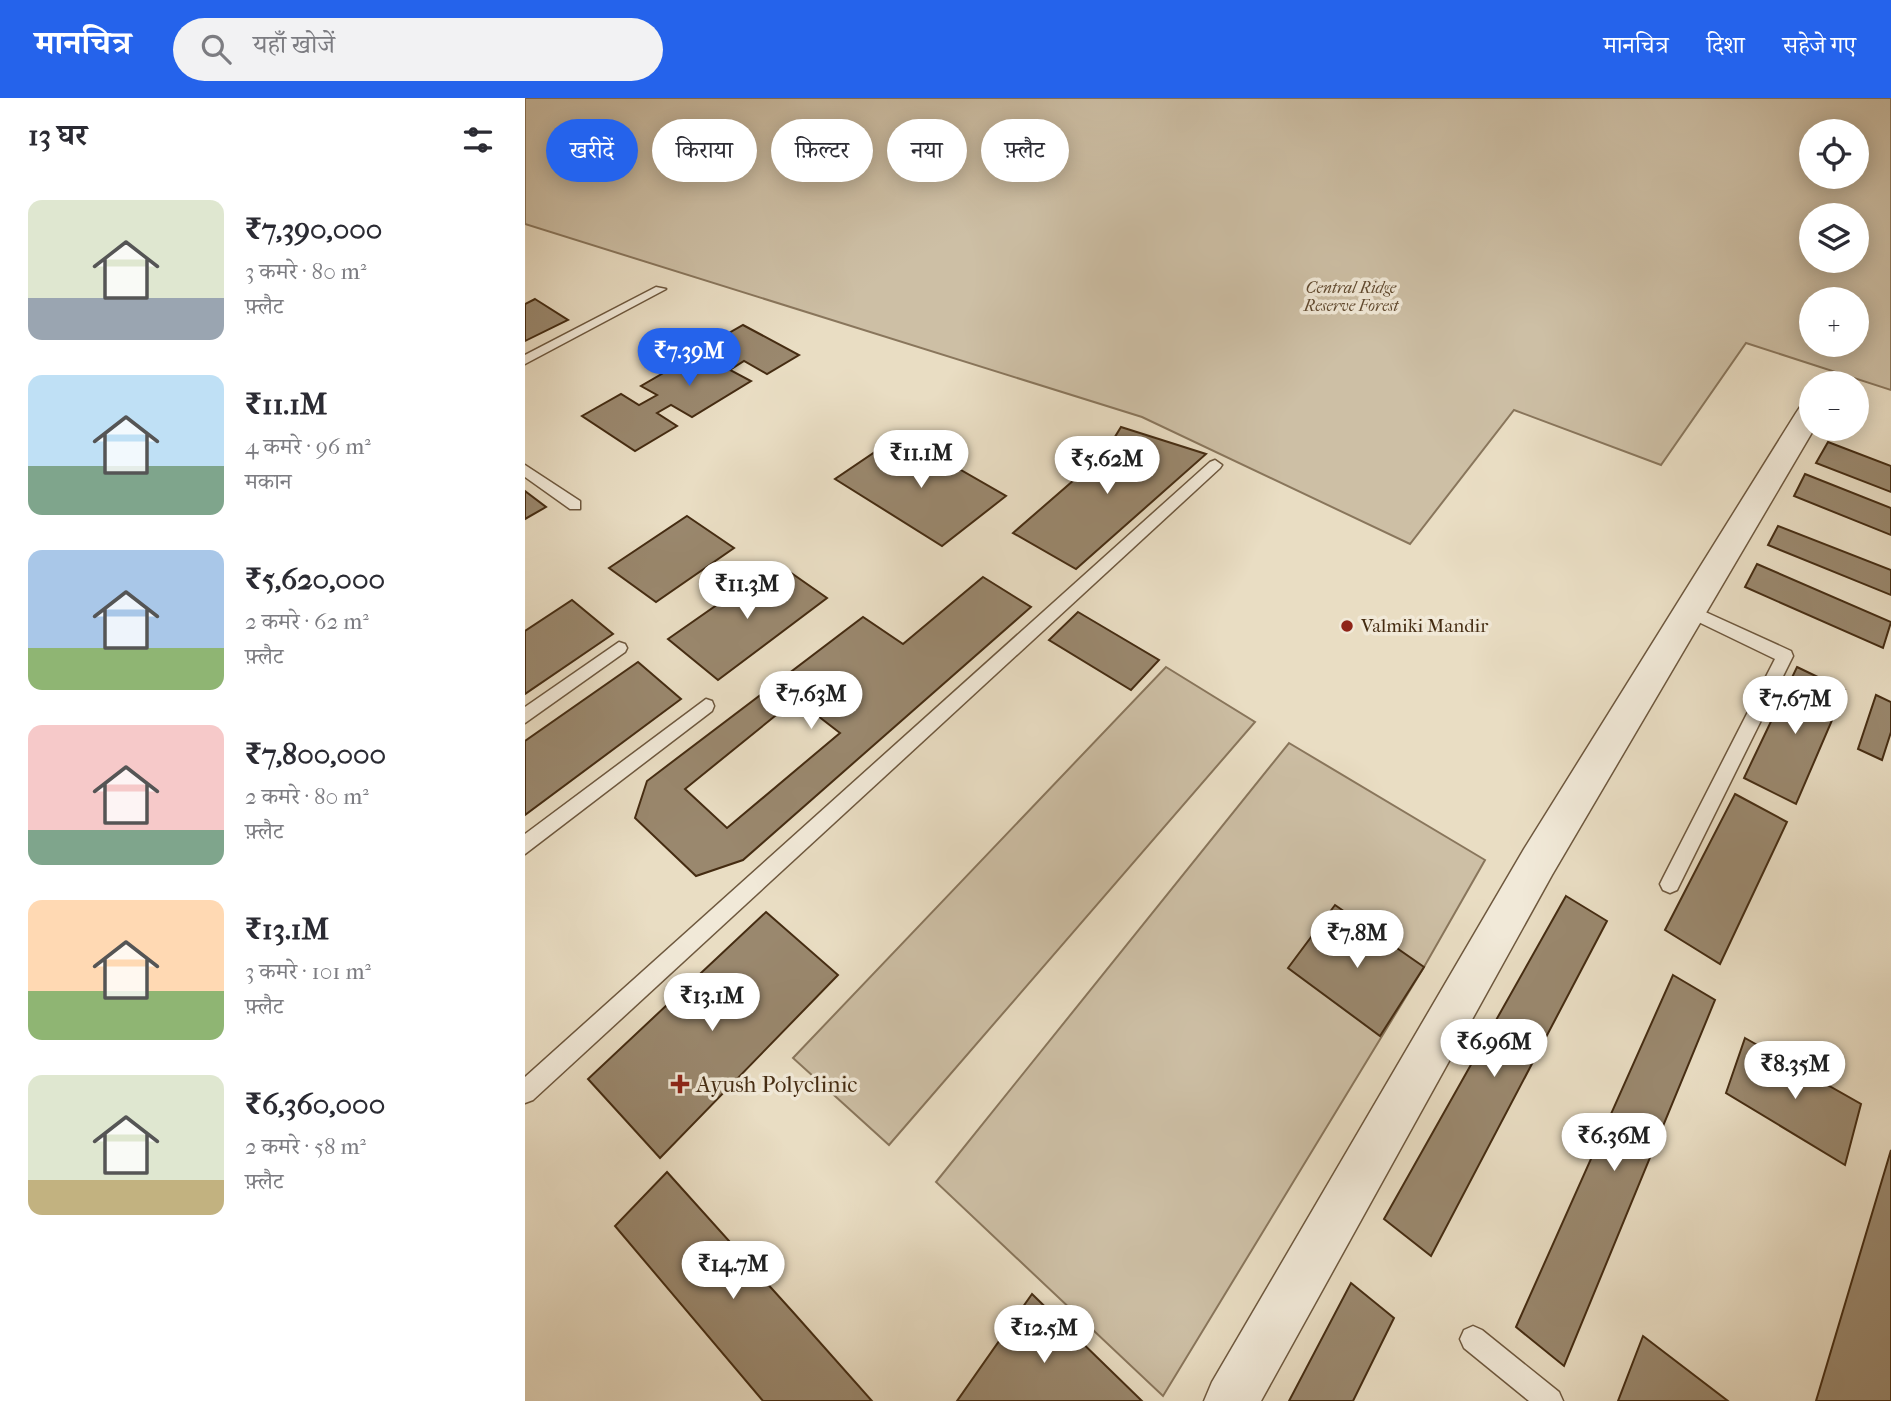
<!DOCTYPE html>
<html lang="hi">
<meta charset="utf-8">
<style>
:root{--surface:#fff;--page:#f2f2f3;--text:#2b2b33;--muted:#7c7c81;--accent:#2563eb}
body{margin:0;font-family:"IM FELL French Canon","Noto Serif Devanagari",serif;background:var(--page);color:var(--text);height:100vh;display:flex;flex-direction:column;font-size:26px;white-space:nowrap}
*{box-sizing:border-box;margin:0}
p{font-size:23px;color:var(--muted)}
.icon{flex:none;width:38px;height:38px;fill:none;stroke:currentColor;stroke-width:2;stroke-linecap:round;stroke-linejoin:round}
.map{position:relative;flex:1;overflow:hidden}
.details{display:flex;flex-direction:column;background:var(--surface);width:525px}
.details>*{flex:none}
.top-card{position:absolute;left:21px;top:21px;width:665px;height:63px;display:flex;gap:14px}
.controls{position:absolute;left:1274px;top:21px;display:grid;gap:14px}
.controls a{display:grid;place-items:center;width:70px;height:70px;border-radius:50%;background:var(--surface);box-shadow:0 4px 18px #0003;font-size:35px}
.price{position:absolute;translate:-50% -60px;padding:0 16px;border-radius:24px;background:#fff;color:#222;font-size:23px;line-height:46px;filter:drop-shadow(0 2px 4px #0008)}
.price::after{content:'';position:absolute;left:50%;top:42px;width:21px;height:16px;margin-left:-10px;background:inherit;clip-path:polygon(0 0,100% 0,50% 100%)}
.price.selected{background:var(--accent);color:#fff}
ul{padding:0;list-style:none}
li{display:flex;align-items:center;gap:21px;height:175px;padding:0 28px}
li span{display:grid;place-items:center;flex:none;width:196px;height:140px;border-radius:14px;color:#555}
li>.icon{margin-inline-start:auto}
span .icon{width:84px;height:84px;fill:#fffc;stroke-width:1}
li b{font-size:30px}
h2{display:flex;justify-content:space-between;align-items:center;height:84px;padding:0 28px;font-size:30px}
.tag{padding:0 24px;border-radius:32px;background:var(--surface);box-shadow:0 4px 18px #0003;font-size:24px;line-height:63px}
.tag.selected{background:var(--accent);color:#fff}
header{display:flex;align-items:center;gap:42px;box-sizing:border-box;height:98px;padding:0 35px;background:var(--accent);color:#fff}
header strong{font-size:33px}
nav{display:flex;gap:38px;margin-inline-start:auto;font-size:24px}
.search{width:490px;height:63px;background:var(--page);display:flex;align-items:center;gap:18px;box-sizing:border-box;padding:0 24px;border-radius:38px;color:var(--muted);font-size:26px}
main{display:flex;flex:1;min-height:0}
.map>svg:first-child{display:block}
.green{fill:#cdbfa5;stroke:#89765c;stroke-width:2;fill-rule:evenodd}
.building{fill:#9a886e;stroke:#452c12;stroke-width:2;fill-rule:evenodd}
.lines{fill:none;stroke-linecap:round;stroke-linejoin:round}
.lane-casing{stroke:#6e583e;stroke-width:3}
.street-casing{stroke:#6e583e;stroke-width:3}
.lane{fill:#f1e9d8;fill-rule:evenodd}
.street{fill:#f1e9d8;fill-rule:evenodd}
.poi-dot{fill:#8f2418;stroke:#f1e9d8;stroke-width:2.5}
.labels{text-anchor:middle;dominant-baseline:central;stroke-width:7;stroke-linejoin:round;paint-order:stroke}
.far-park-label{font-size:16px;font-style:italic;fill:#60492f;stroke:#f1e9d8}
.poi-label{font-size:19px;fill:#452c12;stroke:#f1e9d8;text-anchor:start}
.near-poi-label{font-size:23px;fill:#452c12;stroke:#f1e9d8;text-anchor:start}
</style>
<header>
<strong>मानचित्र</strong>
<div class="search"><svg class="icon" aria-label="search" viewBox="0 0 24 24"><circle cx="10" cy="10" r="6"/><path d="M15 15l6 6"/></svg>यहाँ खोजें</div>
<nav><a>मानचित्र</a><a>दिशा</a><a>सहेजे गए</a></nav>
</header>
<main>
<section class="details">
<h2>13 घर<svg class="icon" aria-label="filters" viewBox="0 0 24 24"><path d="M4 7h16M4 17h16"/><circle cx="9" cy="7" r="2"/><circle cx="15" cy="17" r="2"/></svg></h2>
<ul>
<li><span style="background:linear-gradient(#dfe7d0 70%,#9aa5b1 0)"><svg class="icon" aria-label="home" viewBox="0 0 24 24"><path d="M3 11l9-7 9 7M6 9v11h12V9"/></svg></span><div><b>₹7,390,000</b><p>3 कमरे · 80 m²</p><p>फ़्लैट</p></div></li>
<li><span style="background:linear-gradient(#bfe0f5 65%,#7fa58c 0)"><svg class="icon" aria-label="home" viewBox="0 0 24 24"><path d="M3 11l9-7 9 7M6 9v11h12V9"/></svg></span><div><b>₹11.1M</b><p>4 कमरे · 96 m²</p><p>मकान</p></div></li>
<li><span style="background:linear-gradient(#a9c7e8 70%,#8fb573 0)"><svg class="icon" aria-label="home" viewBox="0 0 24 24"><path d="M3 11l9-7 9 7M6 9v11h12V9"/></svg></span><div><b>₹5,620,000</b><p>2 कमरे · 62 m²</p><p>फ़्लैट</p></div></li>
<li><span style="background:linear-gradient(#f6c9c9 75%,#7fa58c 0)"><svg class="icon" aria-label="home" viewBox="0 0 24 24"><path d="M3 11l9-7 9 7M6 9v11h12V9"/></svg></span><div><b>₹7,800,000</b><p>2 कमरे · 80 m²</p><p>फ़्लैट</p></div></li>
<li><span style="background:linear-gradient(#ffd9b3 65%,#8fb573 0)"><svg class="icon" aria-label="home" viewBox="0 0 24 24"><path d="M3 11l9-7 9 7M6 9v11h12V9"/></svg></span><div><b>₹13.1M</b><p>3 कमरे · 101 m²</p><p>फ़्लैट</p></div></li>
<li><span style="background:linear-gradient(#dfe7d0 75%,#c2b280 0)"><svg class="icon" aria-label="home" viewBox="0 0 24 24"><path d="M3 11l9-7 9 7M6 9v11h12V9"/></svg></span><div><b>₹6,360,000</b><p>2 कमरे · 58 m²</p><p>फ़्लैट</p></div></li>
</ul>
</section>
<div class="map">
<svg width="1366" height="1303" viewBox="0 0 1366 1303">
<rect width="100%" height="100%" fill="#e9ddc3"/>
<filter id="stains"><feTurbulence type="fractalNoise" baseFrequency=".00286" numOctaves="4"/><feColorMatrix values="0 0 0 0 .2 0 0 0 0 .09 0 0 0 0 .02 0 0 0 .5 -.17"/></filter>
<radialGradient id="worn" r=".72"><stop offset=".6" stop-color="#630" stop-opacity="0"/><stop offset="1" stop-color="#630" stop-opacity=".3"/></radialGradient>
<g class="green">
<path d="M0,0H1366V292L1221,245L1136,367L989,312L885,446L617,319L0,126ZM1332,33V79H1286V33ZM1332,117V163H1286V117ZM1286,201H1332V247H1286Z"/>
<polygon points="641,569 730,624 364,1047 268,960"/>
<polygon points="764,645 960,762 899,869 638,1298 411,1084"/>
</g>
<g class="building">
<polygon points="10,201 43,222 0,243 0,206"/>
<polygon points="218,227 274,257 242,276 219,263 205,272 226,283 167,319 146,307 132,315 152,328 110,353 57,318 96,296 114,307 132,297 116,288 173,255 188,264 207,253 190,243"/>
<polygon points="596,329 681,356 551,471 488,435 580,355"/>
<polygon points="375,337 481,398 417,448 310,381"/>
<polygon points="1303,344 1366,368 1366,394 1291,365"/>
<polygon points="1280,376 1366,410 1366,437 1269,398"/>
<polygon points="0,393 21,409 0,421"/>
<polygon points="162,418 209,450 131,504 84,470"/>
<polygon points="1253,428 1366,472 1366,497 1243,447"/>
<polygon points="252,465 302,500 193,582 143,541"/>
<polygon points="1232,466 1366,524 1358,550 1220,489"/>
<path d="M458,479L506,509L218,762L171,778L110,720L122,683L338,519L378,546ZM271,601L315,635L202,730L160,691Z"/>
<polygon points="47,502 88,536 0,596 0,533"/>
<polygon points="553,514 634,562 606,592 524,542"/>
<polygon points="113,564 156,601 0,717 0,643"/>
<polygon points="1272,569 1320,592 1271,706 1219,680"/>
<polygon points="1351,597 1366,604 1366,634 1357,662 1333,651"/>
<polygon points="1210,696 1262,724 1195,866 1140,832"/>
<polygon points="1041,798 1082,823 906,1158 859,1121"/>
<polygon points="810,807 899,869 855,938 763,870"/>
<polygon points="241,814 313,877 135,1060 63,981"/>
<polygon points="1148,877 1190,902 1039,1268 991,1229"/>
<polygon points="1220,940 1336,1006 1320,1067 1201,995"/>
<polygon points="1366,1052 1366,1303 1291,1303"/>
<polygon points="142,1074 267,1213 347,1303 238,1303 90,1128"/>
<polygon points="826,1185 869,1220 828,1303 764,1303"/>
<polygon points="507,1196 617,1303 432,1303"/>
<polygon points="1118,1238 1203,1303 1093,1303"/>
</g>
<g class="lines">
<defs>
<g id="lane">
<polygon points="131,189 141,191 0,266 0,257"/>
<polygon points="690,362 697,367 695,370 8,1002 0,1005 0,979 685,364"/>
<polygon points="0,367 55,403 55,411 45,411 0,379"/>
<polygon points="1165,507 1266,553 1268,558 1152,792 1145,795 1138,792 1135,786 1138,780 1250,561 1159,517 1157,513"/>
<polygon points="94,544 100,546 102,550 100,554 0,625 0,609"/>
<polygon points="181,601 187,603 189,608 187,613 0,756 0,736"/>
<polygon points="948,1228 957,1232 1034,1294 1038,1303 1004,1303 939,1250 935,1241 939,1232"/>
</g>
<polygon id="street" points="1286,307 1286,331 1289,331 1027,777 736,1303 679,1303 687,1284 999,751 1271,315 1275,309"/>
</defs>
<use href="#lane" class="lane-casing"/>
<use href="#street" class="street-casing"/>
<use href="#lane" class="lane"/>
<use href="#street" class="street"/>
</g>
<g class="poi-dot">
<circle cx="822" cy="528" r="7"/>
<path d="M151.5 975.5h7v7h7v7h-7v7h-7v-7h-7v-7h7z"/>
</g>
<g class="labels">
<g class="far-park-label">
<text x="826" y="189">Central Ridge<tspan x="826" dy="18">Reserve Forest</tspan></text>
</g>
<g class="poi-label">
<text x="836" y="528">Valmiki Mandir</text>
</g>
<g class="near-poi-label">
<text x="171" y="986">Ayush Polyclinic</text>
</g>
</g>
<rect width="100%" height="100%" filter="url(#stains)"/>
<rect width="100%" height="100%" fill="url(#worn)"/>
</svg>
<div class="controls">
<a><svg class="icon" aria-label="locate" viewBox="0 0 24 24"><circle cx="12" cy="12" r="6"/><path d="M12 2v4M12 18v4M2 12h4M18 12h4"/></svg></a>
<a><svg class="icon" aria-label="layers" viewBox="0 0 24 24"><path d="M12 4l9 5-9 5-9-5zM3 14l9 5 9-5"/></svg></a>
<a>+</a>
<a>−</a>
</div>
<b class="price selected" style="left:164px;top:290px">₹7.39M</b>
<b class="price" style="left:396px;top:392px">₹11.1M</b>
<b class="price" style="left:582px;top:398px">₹5.62M</b>
<b class="price" style="left:222px;top:523px">₹11.3M</b>
<b class="price" style="left:286px;top:633px">₹7.63M</b>
<b class="price" style="left:1270px;top:638px">₹7.67M</b>
<b class="price" style="left:832px;top:872px">₹7.8M</b>
<b class="price" style="left:187px;top:935px">₹13.1M</b>
<b class="price" style="left:969px;top:981px">₹6.96M</b>
<b class="price" style="left:1270px;top:1003px">₹8.35M</b>
<b class="price" style="left:1089px;top:1075px">₹6.36M</b>
<b class="price" style="left:208px;top:1203px">₹14.7M</b>
<b class="price" style="left:519px;top:1267px">₹12.5M</b>
<div class="top-card">
<a class="tag selected">खरीदें</a>
<a class="tag">किराया</a>
<a class="tag">फ़िल्टर</a>
<a class="tag">नया</a>
<a class="tag">फ़्लैट</a>
</div>
</div>
</main>
